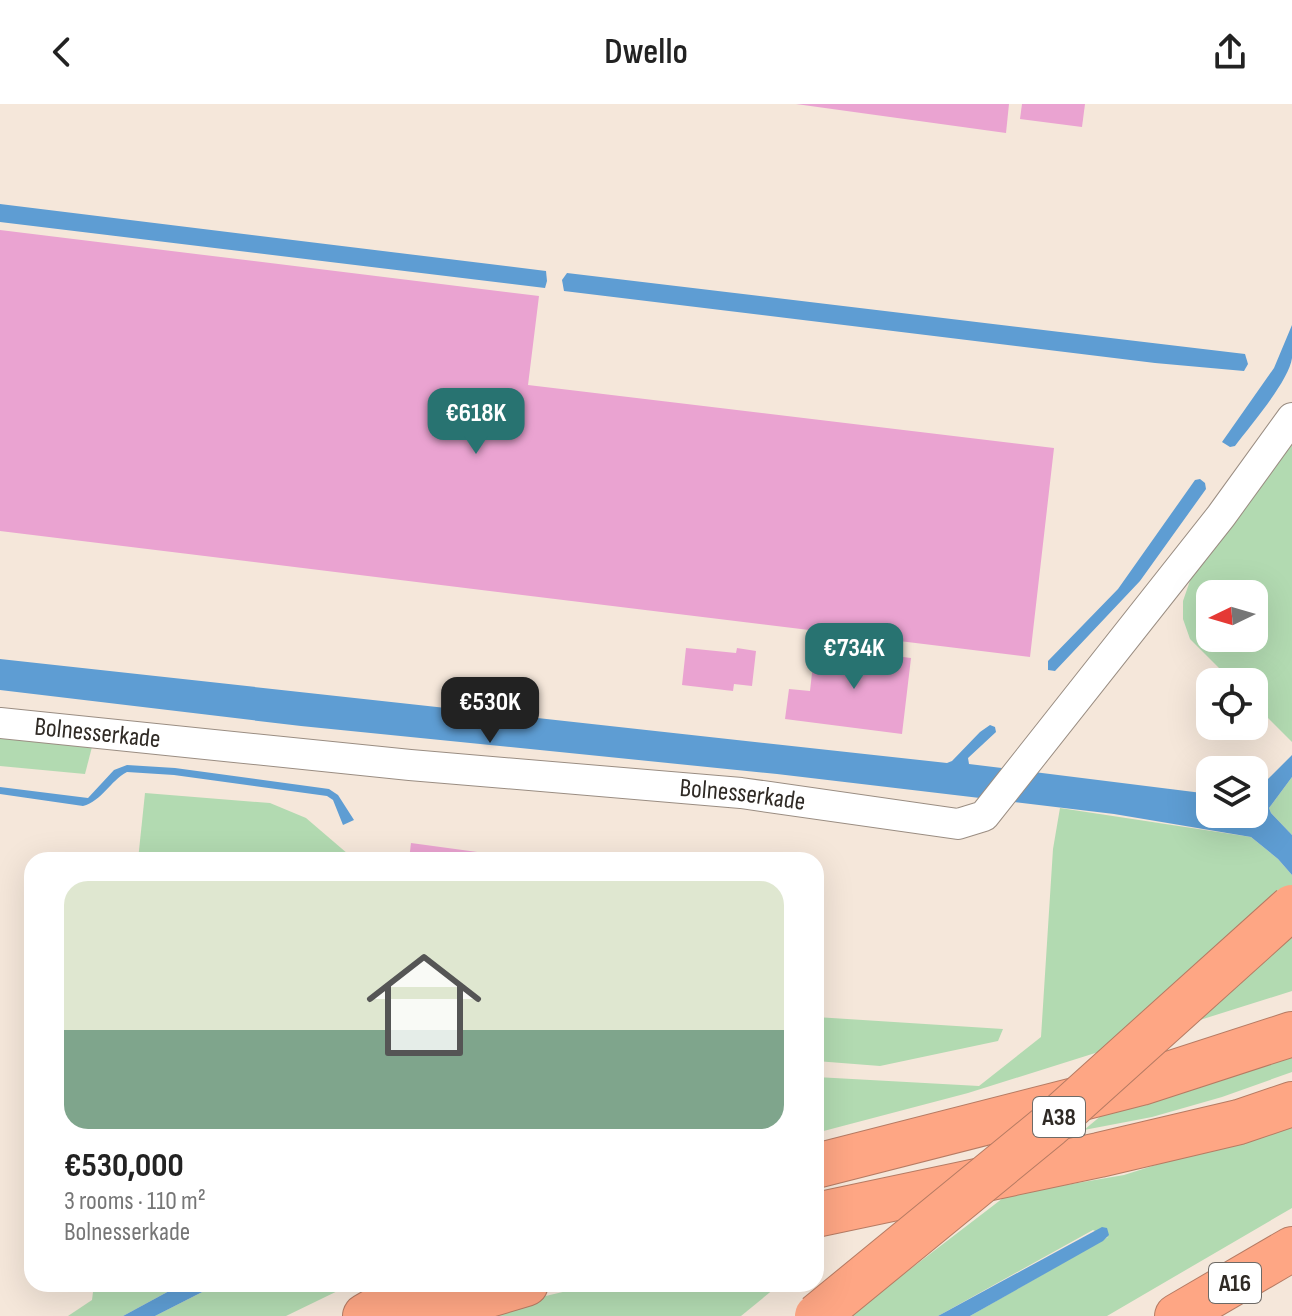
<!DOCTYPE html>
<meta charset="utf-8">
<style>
:root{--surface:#fff;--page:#f2f2f2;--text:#222;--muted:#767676;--line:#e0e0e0;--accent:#287371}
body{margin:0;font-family:"Sofia Sans Condensed",sans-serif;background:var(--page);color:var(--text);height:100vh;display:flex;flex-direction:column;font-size:30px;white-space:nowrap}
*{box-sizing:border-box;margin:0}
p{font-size:26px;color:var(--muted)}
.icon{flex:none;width:44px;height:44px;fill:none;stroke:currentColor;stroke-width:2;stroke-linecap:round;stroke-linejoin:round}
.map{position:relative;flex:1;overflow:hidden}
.details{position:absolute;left:24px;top:748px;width:800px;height:440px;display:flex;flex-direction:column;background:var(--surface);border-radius:24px;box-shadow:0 8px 32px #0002}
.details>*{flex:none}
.needle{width:52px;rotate:265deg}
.buttons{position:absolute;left:1196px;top:476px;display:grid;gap:16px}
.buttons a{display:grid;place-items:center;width:72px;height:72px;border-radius:16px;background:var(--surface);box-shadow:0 8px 32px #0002;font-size:40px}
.price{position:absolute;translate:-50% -68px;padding:0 18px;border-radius:16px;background:var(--accent);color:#fff;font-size:26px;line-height:52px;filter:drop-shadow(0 2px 4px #0008)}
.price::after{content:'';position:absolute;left:50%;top:48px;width:24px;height:18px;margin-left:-12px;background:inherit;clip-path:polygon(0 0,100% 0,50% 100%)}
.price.selected{background:#222;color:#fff}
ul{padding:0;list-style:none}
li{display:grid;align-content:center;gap:16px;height:424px;padding:0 40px}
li+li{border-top:2px solid var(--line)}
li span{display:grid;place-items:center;height:248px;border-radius:24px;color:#555}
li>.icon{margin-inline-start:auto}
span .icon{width:144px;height:144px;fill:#fffc;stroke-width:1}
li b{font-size:34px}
header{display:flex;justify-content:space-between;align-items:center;height:104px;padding:0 40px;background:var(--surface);font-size:36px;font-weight:600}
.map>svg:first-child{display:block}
.green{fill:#b2dab1;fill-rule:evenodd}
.water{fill:#5e9dd3}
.building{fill:#eaa3d1}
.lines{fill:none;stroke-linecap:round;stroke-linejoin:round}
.street-casing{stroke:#9a8d82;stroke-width:32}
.highway-casing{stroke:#b67b63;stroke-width:46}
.street{stroke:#fff;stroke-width:30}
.highway{stroke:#fea684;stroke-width:44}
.highway-bridge-casing{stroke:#b67b63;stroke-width:46;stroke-linecap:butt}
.highway-bridge{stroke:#fea684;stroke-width:44}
.labels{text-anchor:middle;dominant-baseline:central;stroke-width:6;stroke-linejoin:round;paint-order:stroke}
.shield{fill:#fff;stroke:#6d6a66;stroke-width:2}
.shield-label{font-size:24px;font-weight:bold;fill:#2f2a25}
.street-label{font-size:26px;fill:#2f2a25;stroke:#fff}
</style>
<header><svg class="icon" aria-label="back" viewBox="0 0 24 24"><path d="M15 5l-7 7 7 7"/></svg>Dwello<svg class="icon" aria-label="share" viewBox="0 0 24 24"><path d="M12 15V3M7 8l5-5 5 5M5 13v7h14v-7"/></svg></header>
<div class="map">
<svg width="1292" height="1212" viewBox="0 0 1292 1212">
<rect width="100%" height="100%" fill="#f5e7da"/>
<g class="green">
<path d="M1292,331V638L1254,600V578H1233L1190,535L1183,515V497L1193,468ZM1210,490H1254V534H1210Z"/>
<polygon points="0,631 93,639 85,670 0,662"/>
<polygon points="1292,673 1292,731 1271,709 1269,704"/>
<polygon points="145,689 270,699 306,714 355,756 138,756"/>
<polygon points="1060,704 1251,733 1278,755 1292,771 1292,887 968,989 816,1029 816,973 979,982 1041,933 1053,745"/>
<polygon points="816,913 1003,925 998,937 880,962 816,957"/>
<polygon points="1292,947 1292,968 1222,993 1152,1013 1084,1026 1115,1000"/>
<polygon points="1292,1018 1292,1104 1107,1212 970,1212 1108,1133 1093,1126 938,1212 849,1212 1007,1091 1124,1071"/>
<polygon points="94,1180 182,1180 123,1212 68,1212 92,1196"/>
<polygon points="218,1180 352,1180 286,1212 155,1212"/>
<polygon points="597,1180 780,1180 741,1212 460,1212"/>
</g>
<g class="water">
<polygon points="0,100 546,167 547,177 545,184 0,118"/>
<polygon points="567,169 1245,250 1248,260 1244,267 1155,259 564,187 562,176"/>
<path d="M1292,221C1292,232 1292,244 1292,254C1289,277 1250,322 1235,342L1230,343L1222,338L1274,264Z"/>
<polygon points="1200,375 1205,379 1206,385 1140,477 1055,567 1048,566 1048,557 1118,485 1195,376"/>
<polygon points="0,555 947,659 952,657 980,628 990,621 995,623 996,628 968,654 969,660 1210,690 1210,710 1254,710 1254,689 1292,651 1292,673 1269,704 1271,709 1292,731 1292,771 1278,755 1251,733 1114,710 777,670 301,622 0,586"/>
<path d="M127,661L175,664L329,685L338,691L354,716L343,721L333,696L327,692L174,671L127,668C110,677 102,697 83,702L0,690V683L88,694L114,666Z"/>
<polygon points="1102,1123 1107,1124 1109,1131 1103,1137 970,1212 938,1212"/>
<polygon points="182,1180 218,1180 155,1212 123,1212"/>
</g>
<g class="building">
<polygon points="796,0 1009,0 1006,29"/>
<polygon points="1022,0 1085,0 1082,23 1020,15"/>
<polygon points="0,126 539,192 528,281 1054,344 1030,553 0,427"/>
<polygon points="815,542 911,554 902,630 785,615 789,585 810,587"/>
<polygon points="686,544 736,549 737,544 756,547 752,582 734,580 733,587 682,581"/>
<polygon points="411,739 492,750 491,756 409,756"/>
</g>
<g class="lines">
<defs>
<g id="street">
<path id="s1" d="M0,619L410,661L741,689L958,720L984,712L1221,412L1292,314"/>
</g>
<g id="highway">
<polyline points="816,1062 1141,979 1292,930"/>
<polyline points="816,1111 1099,1051 1239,1018 1292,1000"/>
<polyline points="365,1212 396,1194 433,1180"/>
<polyline points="418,1212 526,1180"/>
<polyline points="1177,1212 1292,1145"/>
</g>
</defs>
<use href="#street" class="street-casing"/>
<use href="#highway" class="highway-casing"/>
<use href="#street" class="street"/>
<use href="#highway" class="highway"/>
<defs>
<polyline id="highway-bridge" points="817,1212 1050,1021 1292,803"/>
</defs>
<use href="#highway-bridge" class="highway-bridge-casing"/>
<use href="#highway-bridge" class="highway-bridge"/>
</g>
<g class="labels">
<g class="shield">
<rect x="1033" y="993" width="52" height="40" rx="6"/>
<rect x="1209" y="1159" width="52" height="40" rx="6"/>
</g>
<g class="shield-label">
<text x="1059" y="1013">A38</text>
<text x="1235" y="1179">A16</text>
</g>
<g class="street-label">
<text stroke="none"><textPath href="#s1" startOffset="98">Bolnesserkade</textPath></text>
<text stroke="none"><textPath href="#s1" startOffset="746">Bolnesserkade</textPath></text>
</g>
</g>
</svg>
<div class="buttons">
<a><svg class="needle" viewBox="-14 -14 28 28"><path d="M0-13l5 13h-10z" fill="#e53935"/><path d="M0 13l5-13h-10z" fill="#767676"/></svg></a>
<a><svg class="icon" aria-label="locate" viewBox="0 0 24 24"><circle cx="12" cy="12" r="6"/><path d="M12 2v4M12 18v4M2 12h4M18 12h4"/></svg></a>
<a><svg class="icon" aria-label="layers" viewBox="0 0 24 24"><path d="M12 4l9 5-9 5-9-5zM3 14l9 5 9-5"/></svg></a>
</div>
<b class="price" style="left:476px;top:352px">€618K</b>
<b class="price" style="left:854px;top:587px">€734K</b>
<b class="price selected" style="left:490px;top:641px">€530K</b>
<section class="details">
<ul>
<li><span style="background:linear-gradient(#dfe7d0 60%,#7fa58c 0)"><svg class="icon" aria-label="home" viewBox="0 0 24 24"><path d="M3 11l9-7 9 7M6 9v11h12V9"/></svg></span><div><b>€530,000</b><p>3 rooms · 110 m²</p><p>Bolnesserkade</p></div></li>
</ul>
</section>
</div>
